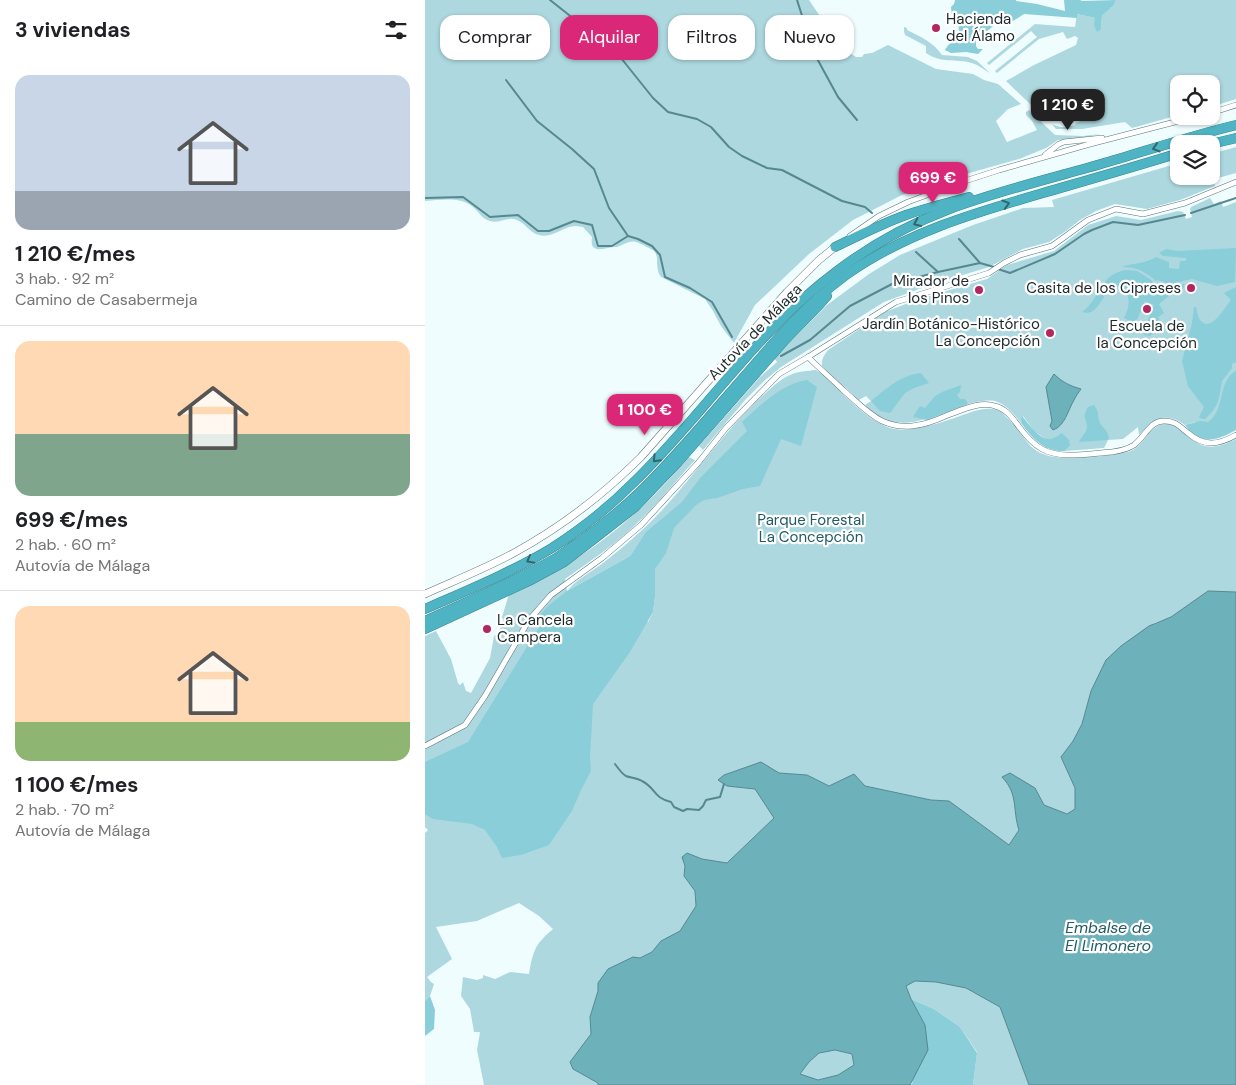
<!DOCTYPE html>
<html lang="es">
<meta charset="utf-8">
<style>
:root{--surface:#fff;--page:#f6f6f6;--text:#202124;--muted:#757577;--line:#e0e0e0;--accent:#db2777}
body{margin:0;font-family:"DM Sans",sans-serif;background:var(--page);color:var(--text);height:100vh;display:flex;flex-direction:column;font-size:19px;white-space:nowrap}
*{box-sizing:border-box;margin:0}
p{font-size:16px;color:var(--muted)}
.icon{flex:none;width:28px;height:28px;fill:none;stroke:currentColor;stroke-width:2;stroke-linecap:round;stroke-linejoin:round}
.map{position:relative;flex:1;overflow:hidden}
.drawer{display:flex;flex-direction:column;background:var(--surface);width:425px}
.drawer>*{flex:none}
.guide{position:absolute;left:15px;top:15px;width:475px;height:45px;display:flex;gap:10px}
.controls{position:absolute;left:745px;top:75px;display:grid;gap:10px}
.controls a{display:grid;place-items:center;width:50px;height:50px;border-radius:10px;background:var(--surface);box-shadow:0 1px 4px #0004;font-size:25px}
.price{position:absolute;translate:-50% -42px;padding:0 11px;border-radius:10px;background:var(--accent);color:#fff;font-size:16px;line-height:32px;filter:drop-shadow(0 1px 2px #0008)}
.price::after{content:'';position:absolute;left:50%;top:30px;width:15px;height:11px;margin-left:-8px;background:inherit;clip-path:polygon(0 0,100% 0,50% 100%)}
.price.selected{background:#222;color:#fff}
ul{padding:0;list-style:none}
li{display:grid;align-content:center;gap:10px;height:265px;padding:0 15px}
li+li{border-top:1px solid var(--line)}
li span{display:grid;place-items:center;height:155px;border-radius:15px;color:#555}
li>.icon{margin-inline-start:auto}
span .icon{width:90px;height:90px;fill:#fffc;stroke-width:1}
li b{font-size:21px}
h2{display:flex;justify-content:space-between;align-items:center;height:60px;padding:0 15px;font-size:21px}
.pill{padding:0 18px;border-radius:15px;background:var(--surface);box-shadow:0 1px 4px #0004;font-size:18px;line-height:45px}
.pill.selected{background:var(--accent);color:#fff}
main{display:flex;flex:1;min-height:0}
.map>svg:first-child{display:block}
.green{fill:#add8df;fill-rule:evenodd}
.forest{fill:#89ced9}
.water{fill:#6db1bb;stroke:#558890;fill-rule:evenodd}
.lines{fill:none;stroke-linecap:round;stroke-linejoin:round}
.stream{stroke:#558890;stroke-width:2}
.street-casing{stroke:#587579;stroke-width:6}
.secondary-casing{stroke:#587579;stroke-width:8}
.highway-casing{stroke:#3c838d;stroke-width:10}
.street{stroke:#fff;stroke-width:5}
.secondary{stroke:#fff;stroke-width:7}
.highway{stroke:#4eb4c3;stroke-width:9}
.oneway{stroke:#32676f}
.poi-dot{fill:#b32761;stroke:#fff;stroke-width:2}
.labels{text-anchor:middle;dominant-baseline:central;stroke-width:4.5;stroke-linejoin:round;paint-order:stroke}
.poi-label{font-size:15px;fill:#1c282a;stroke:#fff;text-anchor:end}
.street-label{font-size:15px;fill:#1c282a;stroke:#fff}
.park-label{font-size:15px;fill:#225b64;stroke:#fff}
.water-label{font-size:16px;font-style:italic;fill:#235d65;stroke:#fff}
</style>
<main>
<section class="drawer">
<h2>3 viviendas<svg class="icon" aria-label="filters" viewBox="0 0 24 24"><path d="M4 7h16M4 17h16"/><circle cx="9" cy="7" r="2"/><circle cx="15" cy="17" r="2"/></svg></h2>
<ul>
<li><span style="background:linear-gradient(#c9d6e8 75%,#9aa5b1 0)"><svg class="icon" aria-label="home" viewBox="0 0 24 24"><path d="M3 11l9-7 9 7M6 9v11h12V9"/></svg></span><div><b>1 210 €/mes</b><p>3 hab. · 92 m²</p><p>Camino de Casabermeja</p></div></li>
<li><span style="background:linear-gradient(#ffd9b3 60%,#7fa58c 0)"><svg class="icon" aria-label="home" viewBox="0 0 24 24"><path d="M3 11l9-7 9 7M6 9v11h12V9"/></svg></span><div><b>699 €/mes</b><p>2 hab. · 60 m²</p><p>Autovía de Málaga</p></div></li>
<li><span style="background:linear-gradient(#ffd9b3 75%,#8fb573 0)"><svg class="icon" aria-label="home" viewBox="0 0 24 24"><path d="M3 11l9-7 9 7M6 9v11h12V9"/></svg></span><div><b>1 100 €/mes</b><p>2 hab. · 70 m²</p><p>Autovía de Málaga</p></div></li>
</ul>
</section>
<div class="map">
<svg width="811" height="1085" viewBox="0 0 811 1085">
<rect width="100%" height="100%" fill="#f0fdff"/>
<g class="green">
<path d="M0,0H384L416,47L431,57H437L439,54L447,53L463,45L511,69L548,74L559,80L573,84L596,104L583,109L571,121L582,142L612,130L607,121L601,115V112L604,110L630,135L658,136L675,134L658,138L633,140L621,148L594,159L516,181L477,195L428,220L384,254L330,305L309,343L296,326L288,311L280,299L236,277C235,275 233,273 233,270C231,264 234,256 229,251C228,250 213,242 211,242C205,240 198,245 192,247C191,247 190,247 189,247C179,248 164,255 167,237L158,227C156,227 153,226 151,226C138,226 127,239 114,235C105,233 100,223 92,220C83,216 74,224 65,221C57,219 54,212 48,207C35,196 16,200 0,201Z"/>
<path d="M691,0H811V99L786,107V84H754V115L707,128L700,122L657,129H631L627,124C635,128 641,128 650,125L651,123L660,119L656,100C644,96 630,106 618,103C618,103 612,98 611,98L606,105L581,81L609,65L651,45L653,38L650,36L642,39L638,32L614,39L572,73L570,71L612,37L606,31L564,65L562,63L610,24L650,27L652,14L670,18L676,29L677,16L689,5Z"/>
<path d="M479,27L482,28V30C496,37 508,42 517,55L543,57L552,61L565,73C559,70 554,65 547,63C530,58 517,64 501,53V46L480,35L479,31Z"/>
<polygon points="811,147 811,173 793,178 789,182 790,186 755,200 722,209 690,204 671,211 655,220 641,231 624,242 598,249 564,267 505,285 459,302 356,367 339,381 321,399 278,450 274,446 335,377 352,362 349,358 402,305 444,274 475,255 548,225 598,208 629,207 627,200 754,163 754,176 786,176 786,154"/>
<path d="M785,198L789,204L796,201L798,207L811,202V419L802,427L770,422L760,425C740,411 729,419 714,435L713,427L698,439L683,440L679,448L640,451L645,446L628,444L609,431L598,416L596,423C589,414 582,405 570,401C565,400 557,401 551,402C518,408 486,436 451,415C447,413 443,408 440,405L446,401L441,396L434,400L397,366C396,360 399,355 403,350L460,312L494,299L562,279L582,265L629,251L663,225L691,216L716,220L753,211L758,212L761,219L767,217L765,209L766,207Z"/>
<path d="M391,370C396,373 401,378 405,382C423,398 439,417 462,427C483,435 514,423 535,416C546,412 560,406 572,410C578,412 584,420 589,425C595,432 601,442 608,448C622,460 642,458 659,457C672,456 697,455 708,450C721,443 726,422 744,424C750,425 755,430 760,434C778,450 789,450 811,439V592L783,591L746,617L729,623L666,691L657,724L648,741L636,757L650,788L651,809L642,814L619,805L610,788L584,784L590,800L591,820L594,830L584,845L524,801L506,800L440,786L429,774L404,786L382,775L354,773L302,786L330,789L349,818L302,863L277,859L262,853L260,866L259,876L270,891L271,906L255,931L236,941L227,952L215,958L173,991L165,1017L166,1034L145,1062L148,1069L173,1083V1085H59L52,1050L55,1032H49L45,1009L36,996L38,977L52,980L58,978V975L70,979L85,972L104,974C108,951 110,944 128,929L114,916L94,903L52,921L11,927L27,959L2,977L6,982L9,984L5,996L0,1001V833L3,830L0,827V636L11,631L26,659L33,683L35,685L38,682L41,691L46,693L65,658L69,636L71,635L79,622L77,617L84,594C135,573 182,541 222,502C237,488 250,472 264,457L270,460C249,483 230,507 207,528C186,547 163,563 140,579L142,591C152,579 166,572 178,563C191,553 204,542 216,531C259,492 290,441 332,401C342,392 352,381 365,375C373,371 382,371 391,370ZM218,537L230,569V597L228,612L223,622L142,591L205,556Z"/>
<polygon points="490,981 511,982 541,988 575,1007 604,1085 548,1085 552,1052 535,1027 509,1009 486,999 481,985"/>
<polygon points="410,1050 427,1054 429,1065 413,1075 393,1080 375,1074 384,1062 394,1053"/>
</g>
<g class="forest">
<path d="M530,0H591V1L612,4L640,11L639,0H655L657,1L691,0L689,5L677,16L676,29L672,32L669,25L670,18L652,14V18L599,14L585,23L582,20L577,19L551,40V46L553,49H558L553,54L541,52L526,53L520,50C523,45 525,42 531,41L534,34L533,16H527L526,7L529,4Z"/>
<path d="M811,248L810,282L792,286L767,279L745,284L732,280L731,281C719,271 712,267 696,267C707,263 720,264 731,257L744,262V268L754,269L755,261H761V258L738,256L734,253L741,249L753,251Z"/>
<path d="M702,270L712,271L725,279L730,284L742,287L759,284V288L753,289L734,304L739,313L733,317L736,322L730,324V332L725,336L719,335L717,329L720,323L722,322L729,305L720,301L712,320L711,319L709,323L699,318C705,307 706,296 697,287C675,285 677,318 657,312C676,299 674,273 702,270Z"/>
<path d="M811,287V364L810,362L807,364V368L797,381L794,398L792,404L787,412L780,419H777L774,417L779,407L763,386L757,361L767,323L769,307H771C772,311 773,319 777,322C787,331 801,306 806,300L799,293Z"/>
<path d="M811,371V430C791,441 776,446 760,425L775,421L783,422C801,410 792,381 811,371Z"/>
<path d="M496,373L504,383L489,388L480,393L465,413L455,411L446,401C461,389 476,375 496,373Z"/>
<path d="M382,380L392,387L376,446L356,439L335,486L318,489L292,498L279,500L271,505L249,528L241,553L230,569V597L228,612L205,652L168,704L165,758L166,771L156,790L147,811L124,845L96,855L77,858L72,847L60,830L47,824L8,819L0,814V762L43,742L118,621L113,617L124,605L142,591L205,556L221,532L257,502L276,477L322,431L317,422C336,405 356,384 382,380Z"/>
<polygon points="536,385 535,392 532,395 535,399 540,399 543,404 502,420 488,417 495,406 500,408 510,396 517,392"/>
<path d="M669,405C675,414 672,412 674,420C676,428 682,428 684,438L683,440L654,442C656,437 662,432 662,427C662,417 656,419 663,407Z"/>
<path d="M597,416C603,423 615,441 626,439C630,438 634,435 637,433L644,440L645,446L640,451C619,452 608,439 596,423Z"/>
<polygon points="5,996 10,1010 9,1029 0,1036 0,1001"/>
<polygon points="486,999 509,1009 535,1027 552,1053 548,1085 485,1085 487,1084 500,1025"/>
</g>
<g class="water">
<path d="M629,374C637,382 645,386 656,389C653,393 651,396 649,400C643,410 640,426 628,430L625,426L627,421L621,387Z"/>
<path d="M783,591L811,592V1085H604L575,1007L541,988L511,982L490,981L481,986L486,999L500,1025L503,1050L485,1085H173V1083L148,1069L145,1062L166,1034L165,1017L173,991V983L183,969L208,957L215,958L227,952L236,941L255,931L271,906L270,891L259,876L260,866L257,857L262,853L277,859L302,863L349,818L330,789L302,786L293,780L299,775L336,762L354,773L382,775L404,786L429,774L440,786L506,800L524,801L584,845L594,830C587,809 594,795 577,777L585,773L610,788L619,805L642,814L650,809V788L636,757L648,741L657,724L666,691L681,660L696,646L724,626L746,617ZM410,1050L427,1054L429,1065L413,1075L393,1080L375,1074L384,1062L394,1053Z"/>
</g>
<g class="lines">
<g class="stream">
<polyline points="125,0 192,53 228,98 243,112 272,119 286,127 304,147 317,156 342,168 357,170 417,201 440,207 447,213"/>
<polyline points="372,0 389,53 413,97 432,120"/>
<polyline points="81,80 112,121 147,149 169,169 184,208 203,236 213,239 227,246 235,255 240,277 265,288 287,302 307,337"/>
<polyline points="0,198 38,197 65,217 93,215 113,231 124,231 149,221 167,225 173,246 187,246 203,236"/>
<polyline points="766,213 811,198"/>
<polyline points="534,239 555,263"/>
<polyline points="491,252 513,272"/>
<polyline points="573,269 585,273 630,254 659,234 667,230 688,222 713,225 760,215"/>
<polyline points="356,356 385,340 425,306 467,284 513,272 555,263 569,267"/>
<path d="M190,764C193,768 197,774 201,776C206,778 212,778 217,781C231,788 228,798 246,802L249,807L258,811L262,809L274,810L278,806L281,800L295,797L299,784"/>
</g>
<defs>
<g id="street">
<polyline points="786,113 811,105"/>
<polyline points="620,155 634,144 639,142 677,138"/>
<polyline points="425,236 454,216 483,202 537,182 574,170 665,144 773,116"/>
<path d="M383,357C395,369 407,379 419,391C431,401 443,414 457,421C466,425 477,427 487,426C499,425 512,420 523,415C537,410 555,401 570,406C582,409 588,419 595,428C601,436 608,444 617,449C637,460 665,453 687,452C694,451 703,449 709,445C720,437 725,420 740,421C751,421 755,427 763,433C779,447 793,445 811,435"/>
<polyline points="0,746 40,725 60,696 104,620 126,595 177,558 216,525 273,463 301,428 354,374 383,357 471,302 564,273 579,263 595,255 627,246 663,220 691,209 718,214 760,203 811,182"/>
</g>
<path id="secondary" d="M0,594C29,581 59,569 87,554C135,528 178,495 216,457L362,292L394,260L410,247"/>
<g id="highway">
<polyline points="786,144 811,138"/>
<path d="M410,247C433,236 456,224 481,215C501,208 522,203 544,197"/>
<path d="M0,609C43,590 87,572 127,548C155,530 183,508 207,484C278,416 332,330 412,271C445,246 483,225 522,210C572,191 624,179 676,164C721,151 765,136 811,125"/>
<path d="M0,621C44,601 89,582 131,558C139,553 146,547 154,542C175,527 195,511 214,493C253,455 288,412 324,371C354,336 384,302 421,275C480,233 549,213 618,193C663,180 709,167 754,153"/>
<polyline points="0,629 104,581 139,562 169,539 210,507 253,462 360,340 395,304 402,296"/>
</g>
</defs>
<use href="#street" class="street-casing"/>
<use href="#secondary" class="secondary-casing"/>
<use href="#highway" class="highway-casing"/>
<use href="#street" class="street"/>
<use href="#secondary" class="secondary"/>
<use href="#highway" class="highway"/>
</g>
<defs><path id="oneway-chevron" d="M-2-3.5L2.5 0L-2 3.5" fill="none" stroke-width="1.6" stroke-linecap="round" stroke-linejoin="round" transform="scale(1.25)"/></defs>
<g class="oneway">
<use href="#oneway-chevron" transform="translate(731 148) rotate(163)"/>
<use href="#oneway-chevron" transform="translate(581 204) rotate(-17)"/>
<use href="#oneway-chevron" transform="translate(492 223) rotate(156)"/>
<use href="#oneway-chevron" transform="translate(231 459) rotate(134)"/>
<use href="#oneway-chevron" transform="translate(105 560) rotate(151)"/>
</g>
<g class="poi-dot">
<circle cx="511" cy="28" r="5"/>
<circle cx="766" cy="288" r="5"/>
<circle cx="554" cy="290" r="5"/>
<circle cx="722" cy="309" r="5"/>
<circle cx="625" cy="333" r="5"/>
<circle cx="62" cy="629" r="5"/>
</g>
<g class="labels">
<g class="poi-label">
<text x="521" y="19" text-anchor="start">Hacienda<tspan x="521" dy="17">del Álamo</tspan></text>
<text x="544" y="281">Mirador de<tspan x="544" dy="17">los Pinos</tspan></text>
<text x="756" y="288">Casita de los Cipreses</text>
<text x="615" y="324">Jardín Botánico-Histórico<tspan x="615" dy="17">La Concepción</tspan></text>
<text x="722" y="326" text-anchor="middle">Escuela de<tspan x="722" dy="17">la Concepción</tspan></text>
<text x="72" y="620" text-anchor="start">La Cancela<tspan x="72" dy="17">Campera</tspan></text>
</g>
<g class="street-label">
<text transform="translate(330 332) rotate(-46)">Autovía de Málaga</text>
</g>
<g class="park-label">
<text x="386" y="520">Parque Forestal<tspan x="386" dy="17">La Concepción</tspan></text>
</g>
<g class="water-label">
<text x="683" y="927">Embalse de<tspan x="683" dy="18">El Limonero</tspan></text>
</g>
</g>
</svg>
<div class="controls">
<a><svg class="icon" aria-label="locate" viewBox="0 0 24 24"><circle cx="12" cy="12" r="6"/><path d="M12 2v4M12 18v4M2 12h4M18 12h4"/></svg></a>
<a><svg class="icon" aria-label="layers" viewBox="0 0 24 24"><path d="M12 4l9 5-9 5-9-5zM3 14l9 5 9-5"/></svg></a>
</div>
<b class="price selected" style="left:643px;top:131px">1 210 €</b>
<b class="price" style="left:508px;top:204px">699 €</b>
<b class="price" style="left:220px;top:436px">1 100 €</b>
<div class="guide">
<a class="pill">Comprar</a>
<a class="pill selected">Alquilar</a>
<a class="pill">Filtros</a>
<a class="pill">Nuevo</a>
</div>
</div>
</main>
